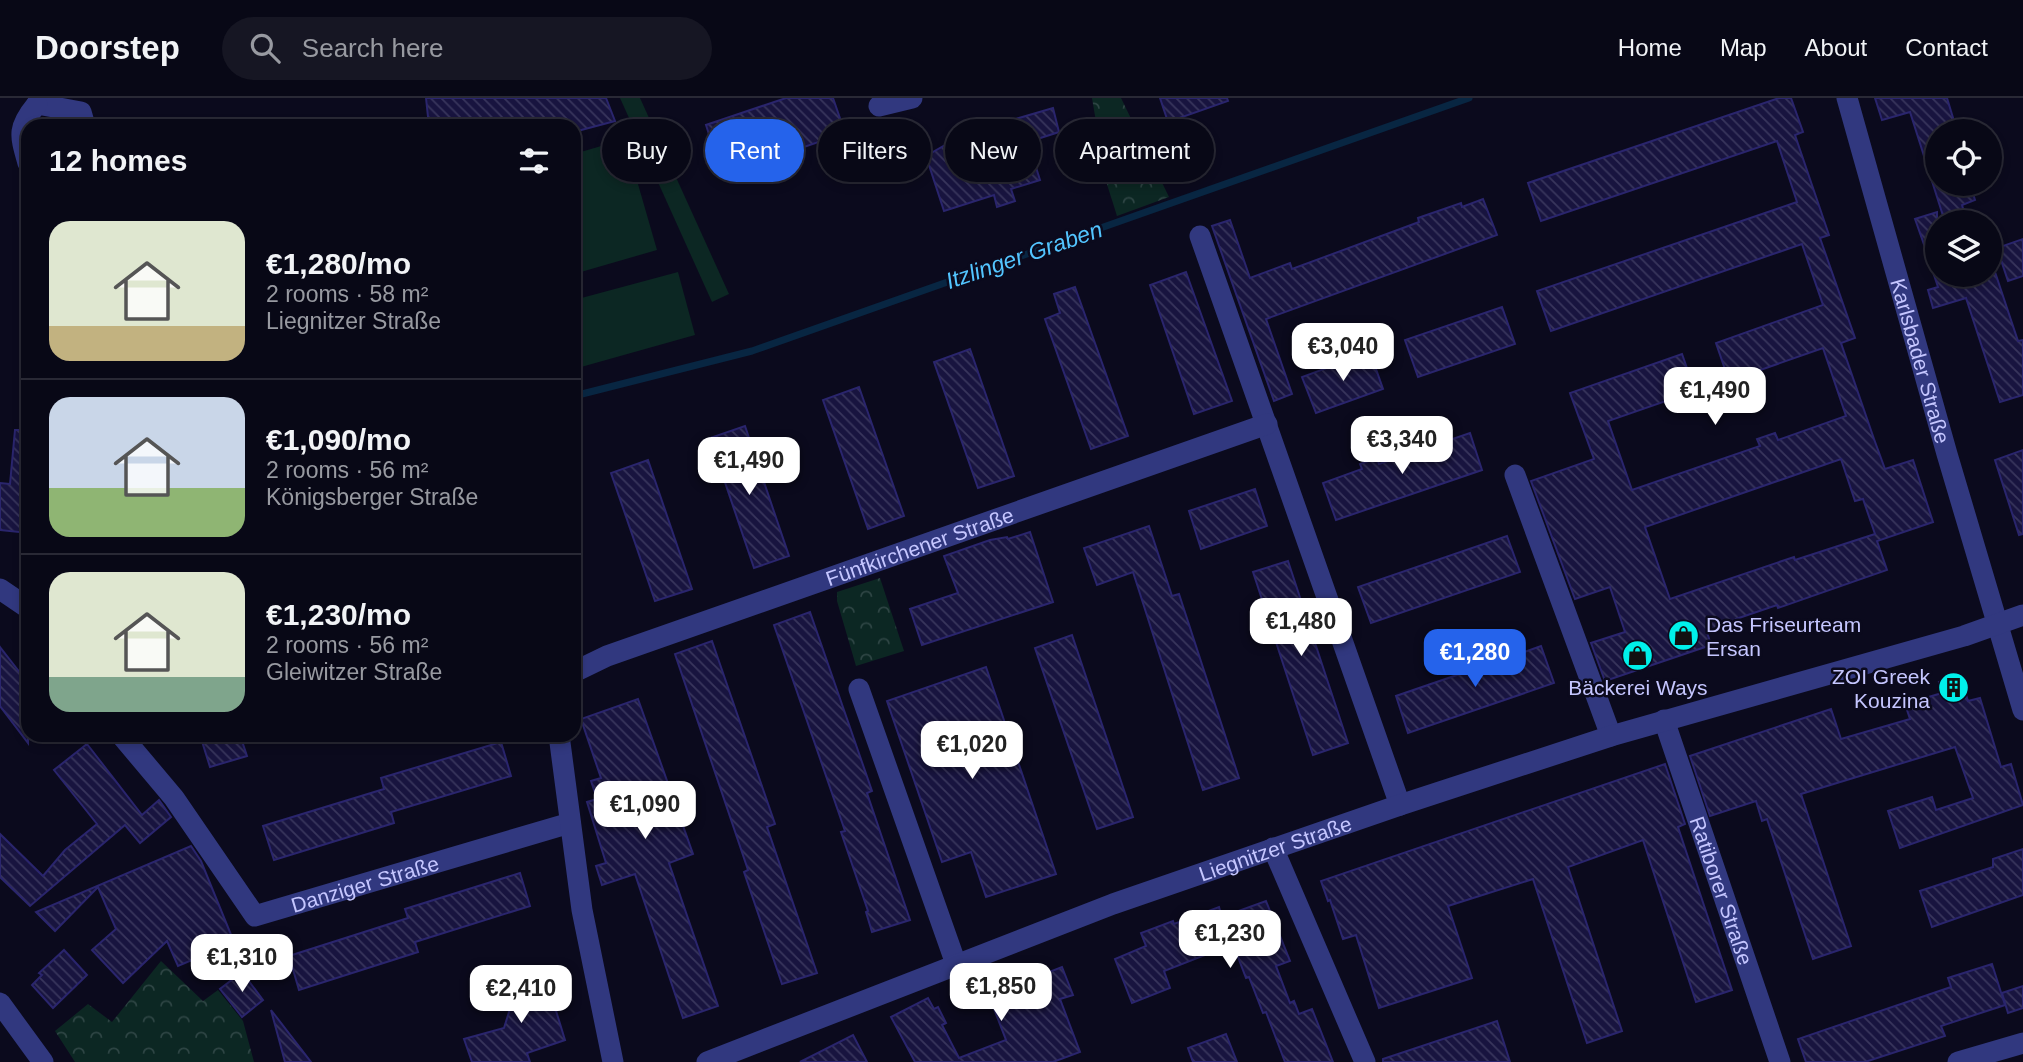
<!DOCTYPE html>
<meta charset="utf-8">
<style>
:root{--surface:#080816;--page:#161623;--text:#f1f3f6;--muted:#989aa1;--line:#292935;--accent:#2563eb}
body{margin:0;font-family:Arial,sans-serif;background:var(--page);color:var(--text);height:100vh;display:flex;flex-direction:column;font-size:26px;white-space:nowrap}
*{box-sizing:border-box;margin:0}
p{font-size:23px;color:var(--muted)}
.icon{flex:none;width:38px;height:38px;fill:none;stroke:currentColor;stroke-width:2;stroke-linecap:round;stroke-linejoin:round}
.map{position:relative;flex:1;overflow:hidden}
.side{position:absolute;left:21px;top:21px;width:560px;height:623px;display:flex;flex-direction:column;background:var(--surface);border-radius:21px;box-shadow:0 4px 10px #0003,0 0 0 2px var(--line)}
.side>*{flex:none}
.top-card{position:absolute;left:602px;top:21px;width:665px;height:63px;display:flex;gap:14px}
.fabs{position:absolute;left:1925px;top:21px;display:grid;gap:14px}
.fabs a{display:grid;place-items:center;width:77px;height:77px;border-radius:50%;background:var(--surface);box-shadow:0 4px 10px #0003,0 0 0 2px var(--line);font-size:35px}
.price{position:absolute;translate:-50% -60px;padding:0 16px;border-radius:14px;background:#fff;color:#222;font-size:23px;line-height:46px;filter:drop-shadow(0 2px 4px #0008)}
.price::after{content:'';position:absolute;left:50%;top:42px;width:21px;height:16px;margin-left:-10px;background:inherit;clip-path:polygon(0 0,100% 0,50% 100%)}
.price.on{background:var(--accent);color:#fff}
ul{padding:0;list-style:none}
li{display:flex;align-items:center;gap:21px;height:175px;padding:0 28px}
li+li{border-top:2px solid var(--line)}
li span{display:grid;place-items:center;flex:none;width:196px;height:140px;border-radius:21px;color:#555}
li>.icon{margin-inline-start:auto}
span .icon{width:84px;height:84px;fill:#fffc;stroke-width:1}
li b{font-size:30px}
h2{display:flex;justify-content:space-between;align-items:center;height:84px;padding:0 28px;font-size:30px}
.chip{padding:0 24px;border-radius:32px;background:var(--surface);box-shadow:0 4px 10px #0003,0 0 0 2px var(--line);font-size:24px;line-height:63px}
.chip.on{background:var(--accent);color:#fff}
header{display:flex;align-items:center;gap:42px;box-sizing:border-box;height:98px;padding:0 35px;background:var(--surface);border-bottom:2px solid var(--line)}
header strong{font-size:33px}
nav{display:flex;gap:38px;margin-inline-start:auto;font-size:24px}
.search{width:490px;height:63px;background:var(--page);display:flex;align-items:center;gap:18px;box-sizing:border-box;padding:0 24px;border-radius:38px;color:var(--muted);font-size:26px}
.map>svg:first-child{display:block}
.park{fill:url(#park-crowns)}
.pitch{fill:#0c2723}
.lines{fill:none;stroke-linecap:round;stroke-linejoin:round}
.stream{stroke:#082642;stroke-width:7}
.building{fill:url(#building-back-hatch);stroke:#2a256d;stroke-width:2;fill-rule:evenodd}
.minor{stroke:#31387f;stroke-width:21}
.labels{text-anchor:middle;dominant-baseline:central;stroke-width:5;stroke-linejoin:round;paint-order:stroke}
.street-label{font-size:21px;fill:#c5c6ff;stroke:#0b0a1d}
.poi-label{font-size:21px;fill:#c5c6ff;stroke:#0b0a1d;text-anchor:start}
.water-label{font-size:23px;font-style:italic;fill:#53c5ff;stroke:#0b0a1d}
</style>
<header>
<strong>Doorstep</strong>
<div class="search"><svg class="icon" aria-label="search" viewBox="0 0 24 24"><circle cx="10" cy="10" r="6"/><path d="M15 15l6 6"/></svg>Search here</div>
<nav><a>Home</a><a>Map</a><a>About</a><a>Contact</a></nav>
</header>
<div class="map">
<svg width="2023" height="964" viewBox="0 0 2023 964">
<defs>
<pattern id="park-crowns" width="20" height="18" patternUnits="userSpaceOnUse" patternTransform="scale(1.75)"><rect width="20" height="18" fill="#0c2723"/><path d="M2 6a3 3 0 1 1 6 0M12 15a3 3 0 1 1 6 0" fill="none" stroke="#2e4544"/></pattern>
<pattern id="building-back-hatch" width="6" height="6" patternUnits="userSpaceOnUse" patternTransform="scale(1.75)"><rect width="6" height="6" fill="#18143f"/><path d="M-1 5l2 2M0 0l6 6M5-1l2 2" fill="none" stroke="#38355c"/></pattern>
</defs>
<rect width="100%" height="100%" fill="#0b0a1d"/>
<g class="park">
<polygon points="1092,0 1121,0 1169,99 1117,118 1106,83"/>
<polygon points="880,480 904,553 856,568 837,503 837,494"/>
<polygon points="161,863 203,903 218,892 243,923 254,964 75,964 55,933 88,906 112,924"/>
</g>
<g class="pitch">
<polygon points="620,0 640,0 729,196 712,204"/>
<polygon points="625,41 657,152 574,176 574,56"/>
<polygon points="678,174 695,237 574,271 574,202"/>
</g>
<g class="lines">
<polyline class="stream" points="574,298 752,253 1469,0"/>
</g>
<g class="building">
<polygon points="426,0 606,0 615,23 574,34 574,28 429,28"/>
<polygon points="786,0 833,0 845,35 722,77 706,27"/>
<polygon points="1160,0 1227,0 1228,3 1168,24"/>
<path d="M1779,0H1791L1803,34L1795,37L1829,137L1820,140L1855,240L1841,245L1874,341L1885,371L1913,362L1933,424L1877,443L1887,472L1778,510L1777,507L1736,521L1737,524L1707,534L1711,547L1605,583L1591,545L1625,534L1610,489L1575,501L1531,383L1594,361L1570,295L1682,256L1695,293L1608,323L1632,392L1760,348L1757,341L1775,335L1778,342L1846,318L1823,250L1729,283L1716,245L1823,207L1802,146L1551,233L1537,193L1797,104L1777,43L1541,123L1528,85ZM1841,361L1855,403L1863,401L1875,436L1795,462L1794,459L1670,501L1645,429Z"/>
<polygon points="1875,0 1947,0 1957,33 1937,33 1937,86 1970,86 1975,102 1962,107 1967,124 1945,124 1910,14 1882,22"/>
<polygon points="1053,10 1059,34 1028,44 1040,82 1011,91 1015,103 997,109 994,97 944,113 926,58 982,26 985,30"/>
<polygon points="1483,101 1497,137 1266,221 1292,296 1274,303 1212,128 1230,122 1250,180 1290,165 1292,171 1419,124 1418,120 1461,105 1462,109"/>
<polygon points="1937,114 1937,172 1933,172 1915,121"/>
<polygon points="2023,141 2023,178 2008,183 1997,150"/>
<polygon points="1994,171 2018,243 2023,242 2023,297 2000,304 1966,200 1933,210 1928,192 1938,189 1934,177 1990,177 1990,172"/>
<polygon points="1186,174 1232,303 1194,316 1150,187"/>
<polygon points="1075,189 1128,338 1091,351 1045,221 1060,215 1054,196"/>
<polygon points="1502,209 1515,246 1418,279 1405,242"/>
<polygon points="970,251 1014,378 978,390 934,264"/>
<polygon points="1370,254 1383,291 1316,315 1302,279"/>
<polygon points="859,289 904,418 868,431 823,302"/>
<polygon points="745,328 789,458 754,470 710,340"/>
<polygon points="15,332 28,332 28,435 0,432 0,385 10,386"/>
<polygon points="1470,335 1482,372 1336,422 1323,385 1362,371 1360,366 1377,360 1379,366"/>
<polygon points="2023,352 2023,436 2019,437 1995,362"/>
<polygon points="648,362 692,491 655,503 611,375"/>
<polygon points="1255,391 1267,428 1201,451 1189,413"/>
<polygon points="1149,428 1172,498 1179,496 1239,680 1203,692 1133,474 1097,487 1084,450"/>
<polygon points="1030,434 1053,504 922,547 910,511 958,495 944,458 990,442 1007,439 1008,441"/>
<polygon points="1507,438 1520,474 1371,525 1358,489"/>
<polygon points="1288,463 1348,645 1313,657 1253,474"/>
<polygon points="810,514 872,693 867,695 910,822 872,834 866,814 868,813 841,734 845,733 774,527"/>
<polygon points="1072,537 1133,719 1097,731 1035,550"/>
<polygon points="712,543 775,726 767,729 817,875 782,886 744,774 748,772 675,556"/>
<polygon points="1541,548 1554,585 1408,635 1396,598 1486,567 1484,560 1502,553 1505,561"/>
<polygon points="0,549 28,585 28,645 0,608"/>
<polygon points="986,569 1056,776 986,799 971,754 942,764 887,603"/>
<polygon points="1960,578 1968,603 1980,600 2001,669 2011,666 2023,707 1900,750 1888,713 1932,699 1936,712 1973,700 1955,649 1801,696 1851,848 1813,861 1767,721 1762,723 1756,703 1710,718 1690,658 1831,611 1841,641 1910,621 1905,606 1942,595 1939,584"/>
<polygon points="638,601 693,756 669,765 718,908 683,920 635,776 602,787 596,768 606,765 587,704 597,701 591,683 601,680 581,621"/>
<polygon points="200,637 240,637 247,658 210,669"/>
<polygon points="501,644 511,678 391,714 394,725 274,762 263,728 384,691 381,680"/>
<polygon points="87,646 142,717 159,702 171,719 140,745 125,727 30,808 0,779 0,736 43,778 65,752 97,726 54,672"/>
<polygon points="1665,666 1685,726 1678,729 1732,892 1696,904 1643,742 1568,769 1622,933 1587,945 1533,781 1448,808 1472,880 1379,910 1356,837 1343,841 1330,802 1328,803 1321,783"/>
<polygon points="191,748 201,763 234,844 223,849 178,868 167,843 123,885 92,852 116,831 98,789 55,833 36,814"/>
<polygon points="2023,751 2023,797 1932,829 1920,793 1993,769 1993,761"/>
<polygon points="520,775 530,808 415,844 418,854 299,892 289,858 408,820 405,811"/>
<polygon points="1266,803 1290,863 1276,868 1290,905 1294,903 1299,916 1312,911 1333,964 1285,964 1266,914 1263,915 1249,879 1246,880 1233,846 1164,873 1170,890 1132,905 1115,861 1146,848 1141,835 1173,823 1174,826 1219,809 1222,819"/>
<polygon points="64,852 87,877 53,910 32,887 42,877 39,875"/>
<polygon points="1992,866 2005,907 1941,928 1945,938 1865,964 1806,964 1798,941 1951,889 1948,880"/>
<polygon points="1062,869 1073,897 1060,901 1080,954 1053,964 915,964 891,919 928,900 934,911 938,909 946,925 942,927 959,960 1006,942 991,903 982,906 975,889 1021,871 1026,883"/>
<polygon points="242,874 263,902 242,919 220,891"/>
<polygon points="530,874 545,877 565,942 527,955 530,964 472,964 464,941 504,930 514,898 488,894 529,880"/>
<polygon points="2023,888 2023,910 2008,915 2002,895"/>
<polygon points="271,912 311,964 285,964"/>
<polygon points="1497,923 1510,964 1383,964 1383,961"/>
<polygon points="1226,936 1237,964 1193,964 1188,950"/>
<polygon points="853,937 867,964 800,964"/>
</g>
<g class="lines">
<g class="minor">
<path id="s1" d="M1847,0L1947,356L2023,612"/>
<polyline points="37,6 81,14 85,28"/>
<polyline points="879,8 912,0"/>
<path d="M28,65C20,37 17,30 37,6"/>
<polyline points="1200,138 1400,707"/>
<polyline points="1515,377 1611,638"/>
<polyline points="0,491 28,510"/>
<path id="s2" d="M574,574L607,558L1267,326"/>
<polyline points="859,591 956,866"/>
<path id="s3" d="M1664,622L1780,964"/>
<path id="s4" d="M121,637L174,700L255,818L570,725"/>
<polyline points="559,637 582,812 613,964"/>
<polyline points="1273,750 1365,964"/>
<polyline points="0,905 43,964"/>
<path id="s5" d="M707,964L1113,806L1400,707L1611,638L1964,538L2023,517"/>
<polyline points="1958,964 2023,945"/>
</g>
</g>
<defs>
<symbol id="shop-disc" viewBox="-11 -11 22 22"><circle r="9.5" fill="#00f0ea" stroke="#0b0a1d"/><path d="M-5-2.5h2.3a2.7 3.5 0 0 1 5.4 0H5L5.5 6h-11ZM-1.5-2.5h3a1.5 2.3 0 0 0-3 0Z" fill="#111"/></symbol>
<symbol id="building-disc" viewBox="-11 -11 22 22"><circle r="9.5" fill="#00f0ea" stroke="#0b0a1d"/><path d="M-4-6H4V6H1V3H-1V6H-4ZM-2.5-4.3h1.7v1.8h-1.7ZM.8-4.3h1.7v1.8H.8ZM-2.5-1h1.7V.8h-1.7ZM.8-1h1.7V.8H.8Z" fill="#111"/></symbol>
</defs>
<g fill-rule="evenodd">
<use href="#shop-disc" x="1666" y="520" width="35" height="35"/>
<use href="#shop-disc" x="1620" y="540" width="35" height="35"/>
<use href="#building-disc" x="1936" y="572" width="35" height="35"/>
</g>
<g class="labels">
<g class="street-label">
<text stroke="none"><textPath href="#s1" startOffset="273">Karlsbader Straße</textPath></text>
<text stroke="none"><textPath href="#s2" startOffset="368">Fünfkirchener Straße</textPath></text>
<text stroke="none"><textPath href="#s5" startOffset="607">Liegnitzer Straße</textPath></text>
<text stroke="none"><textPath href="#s4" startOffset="340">Danziger Straße</textPath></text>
<text stroke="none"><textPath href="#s3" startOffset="180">Ratiborer Straße</textPath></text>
</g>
<g class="poi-label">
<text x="1706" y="526">Das Friseurteam<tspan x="1706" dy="24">Ersan</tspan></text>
<text x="1930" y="578" text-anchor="end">ZOI Greek<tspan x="1930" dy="24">Kouzina</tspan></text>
<text x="1638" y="589" text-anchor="middle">Bäckerei Ways</text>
</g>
<g class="water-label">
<text transform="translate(1024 157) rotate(-19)">Itzlinger Graben</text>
</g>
</g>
</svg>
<div class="fabs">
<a><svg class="icon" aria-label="locate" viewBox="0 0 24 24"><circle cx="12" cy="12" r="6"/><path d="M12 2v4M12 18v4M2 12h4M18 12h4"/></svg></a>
<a><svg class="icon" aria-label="layers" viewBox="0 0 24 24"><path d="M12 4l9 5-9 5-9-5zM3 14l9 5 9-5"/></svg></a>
</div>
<b class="price" style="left:1343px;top:285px">€3,040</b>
<b class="price" style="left:1715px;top:329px">€1,490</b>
<b class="price" style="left:1402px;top:378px">€3,340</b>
<b class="price" style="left:749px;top:399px">€1,490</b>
<b class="price" style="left:1301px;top:560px">€1,480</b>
<b class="price on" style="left:1475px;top:591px">€1,280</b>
<b class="price" style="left:972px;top:683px">€1,020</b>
<b class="price" style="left:645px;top:743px">€1,090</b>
<b class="price" style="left:1230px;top:872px">€1,230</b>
<b class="price" style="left:242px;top:896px">€1,310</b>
<b class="price" style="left:1001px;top:925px">€1,850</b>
<b class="price" style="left:521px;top:927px">€2,410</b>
<div class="top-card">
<a class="chip">Buy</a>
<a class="chip on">Rent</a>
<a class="chip">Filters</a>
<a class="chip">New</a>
<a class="chip">Apartment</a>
</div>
<section class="side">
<h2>12 homes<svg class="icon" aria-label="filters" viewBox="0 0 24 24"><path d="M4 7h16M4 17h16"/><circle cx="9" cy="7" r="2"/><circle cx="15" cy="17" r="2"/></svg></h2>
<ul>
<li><span style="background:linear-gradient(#dfe7d0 75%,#c2b280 0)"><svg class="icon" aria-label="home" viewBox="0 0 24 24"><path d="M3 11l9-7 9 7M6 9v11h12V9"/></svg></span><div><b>€1,280/mo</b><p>2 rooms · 58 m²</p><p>Liegnitzer Straße</p></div></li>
<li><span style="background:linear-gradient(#c9d6e8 65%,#8fb573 0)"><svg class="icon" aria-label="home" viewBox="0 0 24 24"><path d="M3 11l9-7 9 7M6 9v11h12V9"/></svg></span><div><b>€1,090/mo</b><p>2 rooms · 56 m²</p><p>Königsberger Straße</p></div></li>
<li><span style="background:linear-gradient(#dfe7d0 75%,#7fa58c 0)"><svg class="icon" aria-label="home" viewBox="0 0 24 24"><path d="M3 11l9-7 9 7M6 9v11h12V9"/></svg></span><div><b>€1,230/mo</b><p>2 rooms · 56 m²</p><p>Gleiwitzer Straße</p></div></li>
</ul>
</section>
</div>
